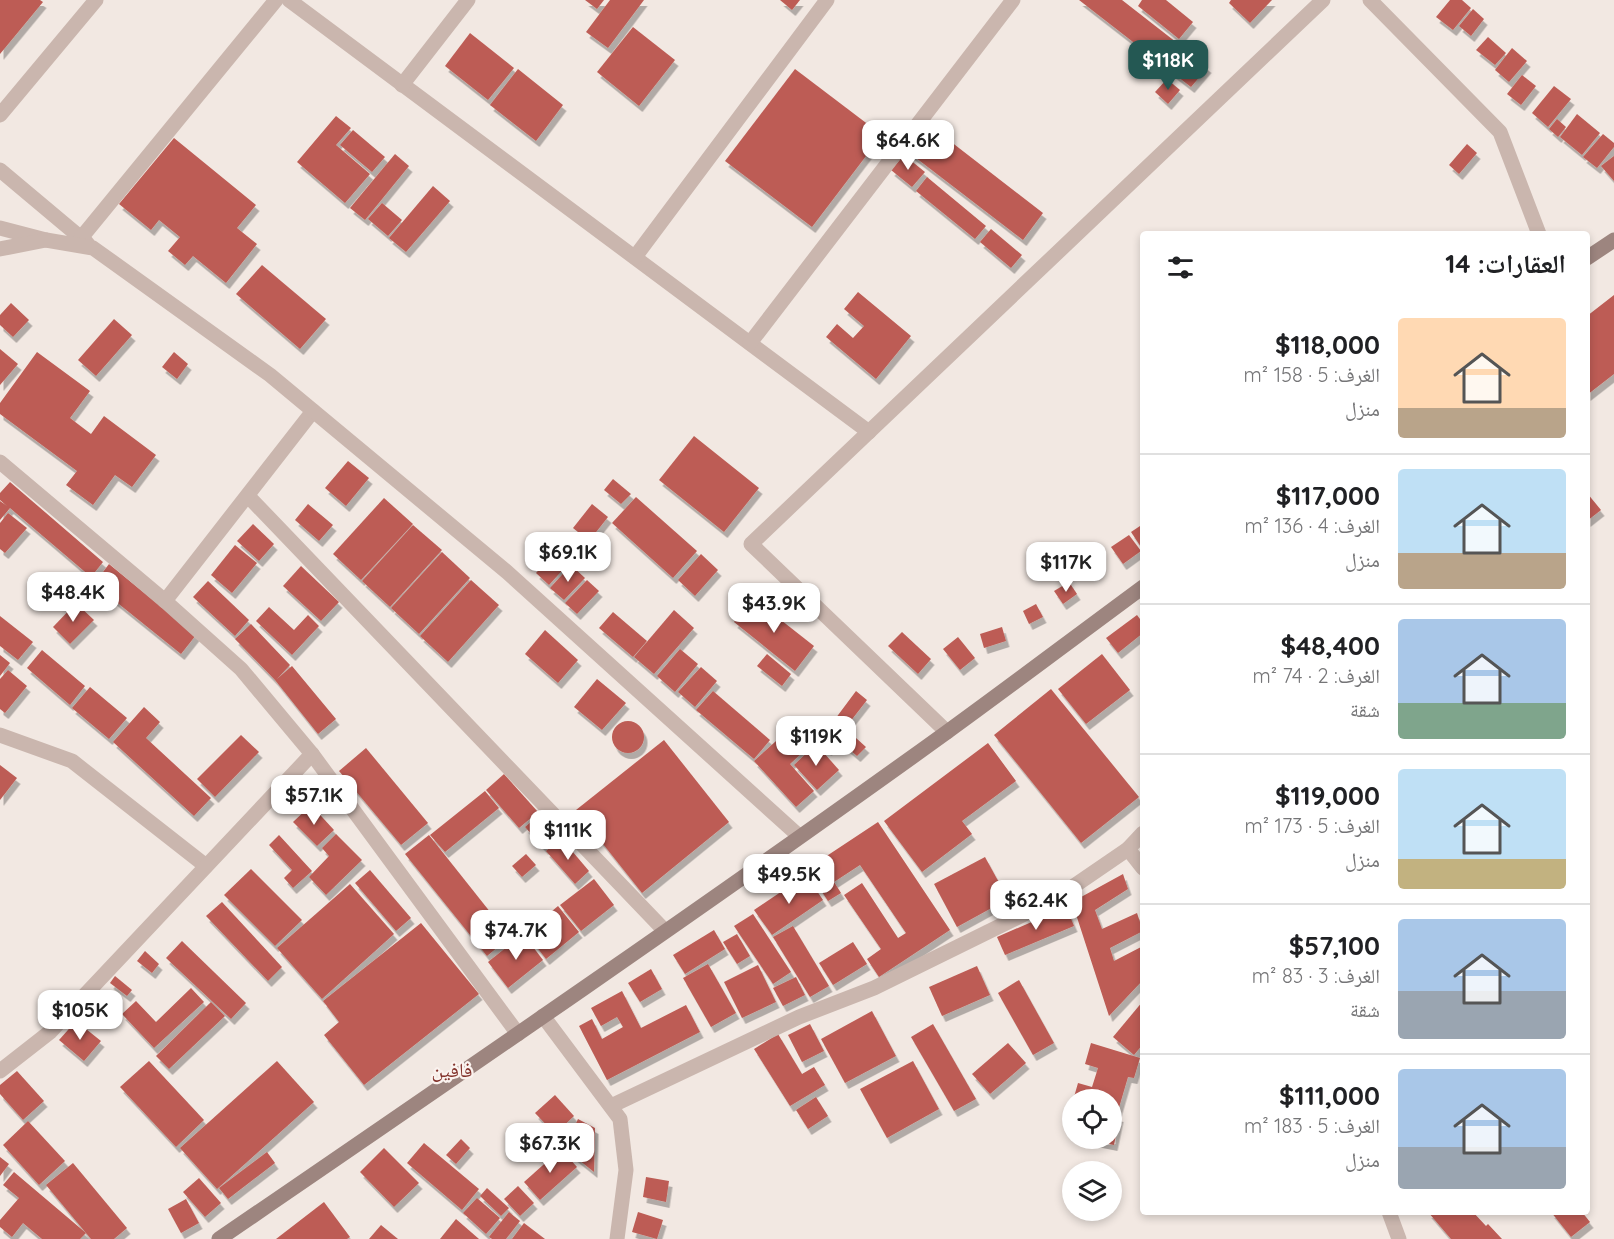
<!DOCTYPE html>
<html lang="ar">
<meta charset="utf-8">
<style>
:root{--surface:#fff;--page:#f6f6f6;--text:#202124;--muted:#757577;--line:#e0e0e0;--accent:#245853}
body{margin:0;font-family:Quicksand,"Noto Naskh Arabic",sans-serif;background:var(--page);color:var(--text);direction:rtl;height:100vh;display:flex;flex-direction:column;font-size:22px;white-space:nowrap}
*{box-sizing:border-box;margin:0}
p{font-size:20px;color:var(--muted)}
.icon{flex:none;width:33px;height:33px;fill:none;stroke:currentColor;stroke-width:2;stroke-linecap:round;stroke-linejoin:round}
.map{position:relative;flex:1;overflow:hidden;direction:ltr}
.drawer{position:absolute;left:1140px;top:231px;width:450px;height:984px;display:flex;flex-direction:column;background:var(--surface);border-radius:6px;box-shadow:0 3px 9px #0003;direction:rtl}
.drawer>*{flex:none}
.controls{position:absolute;left:1062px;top:1089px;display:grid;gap:12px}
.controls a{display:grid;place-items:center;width:60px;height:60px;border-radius:50%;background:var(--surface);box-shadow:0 3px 9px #0003;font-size:30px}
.price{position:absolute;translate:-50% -51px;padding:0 14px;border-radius:12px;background:#fff;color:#222;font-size:20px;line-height:39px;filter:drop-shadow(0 2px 3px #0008)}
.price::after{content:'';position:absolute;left:50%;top:36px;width:18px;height:14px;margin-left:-9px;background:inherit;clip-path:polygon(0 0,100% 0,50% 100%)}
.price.active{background:var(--accent);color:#fff}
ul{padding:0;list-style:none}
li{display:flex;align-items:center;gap:18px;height:150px;padding:0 24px}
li+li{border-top:2px solid var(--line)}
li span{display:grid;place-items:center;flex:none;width:168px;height:120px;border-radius:6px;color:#555}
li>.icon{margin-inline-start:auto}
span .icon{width:72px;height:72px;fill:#fffc;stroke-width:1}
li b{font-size:26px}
h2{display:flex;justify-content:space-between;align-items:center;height:72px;padding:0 24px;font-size:26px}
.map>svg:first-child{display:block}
.building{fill:#bd5c54;filter:url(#shadow)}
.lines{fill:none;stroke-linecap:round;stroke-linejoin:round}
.minor{stroke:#cab6ae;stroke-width:15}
.tertiary{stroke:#cab6ae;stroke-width:15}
.secondary{stroke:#9d857f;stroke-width:15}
.labels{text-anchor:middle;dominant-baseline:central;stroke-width:4.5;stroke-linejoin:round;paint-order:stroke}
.quarter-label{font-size:20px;fill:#82312a;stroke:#faf2ee}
</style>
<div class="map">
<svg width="1614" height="1239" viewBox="0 0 1614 1239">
<defs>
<filter id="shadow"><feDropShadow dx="3.5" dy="6" stdDeviation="0" flood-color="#0004"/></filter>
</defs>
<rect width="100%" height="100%" fill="#f2e8e2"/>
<g class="building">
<polygon points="0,0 40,0 43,2 0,54"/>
<polygon points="585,0 604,0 597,9"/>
<polygon points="610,0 644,0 608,48 586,32"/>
<polygon points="780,0 800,0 792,10"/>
<polygon points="1079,0 1122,0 1208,67 1191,87"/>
<polygon points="1142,0 1166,0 1193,22 1179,39 1138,6"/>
<polygon points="1231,0 1272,0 1250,23 1229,3"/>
<polygon points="1450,0 1462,0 1471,8 1453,30 1436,17"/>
<polygon points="1473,9 1484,19 1471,36 1459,26"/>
<polygon points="633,27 675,60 639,106 597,72"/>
<polygon points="470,33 514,68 488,100 445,66"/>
<polygon points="1488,37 1506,53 1495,65 1476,50"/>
<polygon points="1512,48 1527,61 1509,82 1495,70"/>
<polygon points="518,69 563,105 536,141 490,105"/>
<polygon points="795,69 882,135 812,227 725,161"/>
<polygon points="1522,75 1536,86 1521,105 1507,94"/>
<polygon points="1167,79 1180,90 1168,104 1155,92"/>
<polygon points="1554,86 1571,99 1548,127 1532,113"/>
<polygon points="1577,114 1600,133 1582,155 1560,137"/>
<polygon points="336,116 351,128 336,145 370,174 345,203 297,162"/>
<polygon points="1557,119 1566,127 1558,137 1549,129"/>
<polygon points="928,124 1043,213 1023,240 907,151"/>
<polygon points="353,130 385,157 372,172 340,145"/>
<polygon points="1603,134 1614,143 1614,147 1597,168 1583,157"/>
<polygon points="174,138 256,205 237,228 257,244 226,283 193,256 185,265 168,251 180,237 159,220 151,230 119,204"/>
<polygon points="1467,144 1477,153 1459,174 1449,165"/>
<polygon points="395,154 409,166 365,220 350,208"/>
<polygon points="904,155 925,172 912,187 891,170"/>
<polygon points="1614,156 1614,181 1601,166"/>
<polygon points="927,177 986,226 975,239 916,191"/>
<polygon points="433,186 450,201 406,252 389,238"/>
<polygon points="382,203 402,220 388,236 368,219"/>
<polygon points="991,229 1022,255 1011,268 980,242"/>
<polygon points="262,265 326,319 300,349 236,294"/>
<polygon points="858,292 911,336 876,379 826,337 837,324 853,338 864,326 844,309"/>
<polygon points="1614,295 1614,374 1587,395 1587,316"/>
<polygon points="11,303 29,320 13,337 0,325 0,315"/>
<polygon points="114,319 132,335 96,376 78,360"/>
<polygon points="0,349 18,364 0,385"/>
<polygon points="37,352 90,391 70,418 91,434 104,416 156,455 132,487 115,475 93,505 66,485 77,471 0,414 0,403"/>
<polygon points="174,352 188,364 177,379 162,367"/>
<polygon points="694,436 759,488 724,532 659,480"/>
<polygon points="348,461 369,478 346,506 325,488"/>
<polygon points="613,479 631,494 621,504 604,490"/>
<polygon points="10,482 103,562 91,577 10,508 0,520 0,501 7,506 0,500 0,493"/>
<polygon points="1587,493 1601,510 1587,521"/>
<polygon points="636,497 697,551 673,578 612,523"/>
<polygon points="384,498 413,524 361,580 333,554"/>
<polygon points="308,504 333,525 319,541 295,520"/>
<polygon points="592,504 608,517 589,541 573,528"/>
<polygon points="8,513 27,528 5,553 0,549 0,523"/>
<polygon points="253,524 274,544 259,561 237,541"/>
<polygon points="1143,524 1143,550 1131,532"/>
<polygon points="413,525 442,550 390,607 362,581"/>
<polygon points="1129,535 1141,551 1123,564 1111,547"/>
<polygon points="235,545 257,563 232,593 211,575"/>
<polygon points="442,552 470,578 419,634 391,608"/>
<polygon points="555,552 568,564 549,585 536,573"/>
<polygon points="701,554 718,570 695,596 678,580"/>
<polygon points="109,564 196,635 181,654 94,584"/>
<polygon points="571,565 585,578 564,600 550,588"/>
<polygon points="301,566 339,602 321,621 283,586"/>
<polygon points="471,580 499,605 448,662 420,636"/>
<polygon points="587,580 599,591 577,614 565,603"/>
<polygon points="208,581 249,620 235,636 193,597"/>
<polygon points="1069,582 1077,594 1063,604 1054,591"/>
<polygon points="753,598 814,646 795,671 734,622"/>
<polygon points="76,603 94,620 70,644 53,627"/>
<polygon points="1036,604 1043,617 1029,624 1023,611"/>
<polygon points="269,607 294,630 308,615 319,626 292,655 256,621"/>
<polygon points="674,610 694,628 654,674 634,657"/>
<polygon points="613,612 647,641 633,657 599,628"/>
<polygon points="1137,615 1143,623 1143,633 1118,653 1106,638"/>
<polygon points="0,616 33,642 18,660 0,646"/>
<polygon points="251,624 290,665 277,679 292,666 336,719 318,734 275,680 235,639"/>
<polygon points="1002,627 1006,641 984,648 980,634"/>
<polygon points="545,630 578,660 558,683 525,654"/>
<polygon points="902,632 931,659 918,674 888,646"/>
<polygon points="958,637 975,658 960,670 943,649"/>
<polygon points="680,649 698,664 675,692 657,676"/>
<polygon points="42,650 85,686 70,705 27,668"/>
<polygon points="767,654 791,674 782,686 757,666"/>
<polygon points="1102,654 1130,690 1086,724 1058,689"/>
<polygon points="0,655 10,663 0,676"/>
<polygon points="701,667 717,681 695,707 678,692"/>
<polygon points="8,670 27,686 5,713 0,709 0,679"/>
<polygon points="597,679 626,703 602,730 574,707"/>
<polygon points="90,687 127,718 109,739 72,708"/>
<polygon points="1051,689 1139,797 1081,843 994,735"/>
<polygon points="713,691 770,740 754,759 696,710"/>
<polygon points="856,691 867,700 839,736 846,729 866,747 857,756 837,739 828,750 818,742"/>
<polygon points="144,707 160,722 146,738 211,798 194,816 113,742"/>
<circle cx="628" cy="737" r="16"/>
<polygon points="786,732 803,752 790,764 814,791 796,807 754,761"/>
<polygon points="241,735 259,752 215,797 197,779"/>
<polygon points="664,740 729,822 642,893 576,810"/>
<polygon points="988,743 1016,781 962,821 972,834 922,872 884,821"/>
<polygon points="816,744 839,770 817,790 794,765"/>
<polygon points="366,748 428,823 401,845 339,771"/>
<polygon points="0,765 17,778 0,800"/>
<polygon points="504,774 538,812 519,828 486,790"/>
<polygon points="485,791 499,808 445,852 430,835"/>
<polygon points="311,805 334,830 317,846 293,822"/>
<polygon points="540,814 560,836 545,849 525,827"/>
<polygon points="878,822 950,930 879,977 867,959 881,949 844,895 862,883 898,938 906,933 860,865 834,882 841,893 828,901 807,869"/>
<polygon points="336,834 362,860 326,895 309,877 329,856 322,848"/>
<polygon points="279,835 312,871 293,888 284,878 292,870 269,845"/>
<polygon points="429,835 510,937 487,956 405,854"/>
<polygon points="561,838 589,871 575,884 546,851"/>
<polygon points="526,854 536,865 522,877 512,866"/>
<polygon points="985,857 1008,899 957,927 934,884"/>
<polygon points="251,869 302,920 275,946 224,895"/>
<polygon points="370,870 411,918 396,931 355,883"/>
<polygon points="1123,874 1128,889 1095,910 1102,929 1137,913 1143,931 1110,948 1114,961 1143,946 1143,980 1109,1016 1072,902"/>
<polygon points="806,875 823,900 772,935 754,910"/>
<polygon points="594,879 614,905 581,931 560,905"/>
<polygon points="350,884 394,934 322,999 277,948"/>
<polygon points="222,902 282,967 268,981 206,916"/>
<polygon points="558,906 579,932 546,959 526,933"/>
<polygon points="1066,907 1074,926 1005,955 997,937"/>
<polygon points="753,914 791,972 773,984 734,926"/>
<polygon points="421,923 479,994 364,1085 324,1035 339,1022 323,1001"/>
<polygon points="793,926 829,986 810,997 773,937"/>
<polygon points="714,930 725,949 685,974 673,955"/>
<polygon points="523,934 543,960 508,988 488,962"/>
<polygon points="737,934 750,956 737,964 723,942"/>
<polygon points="182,941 246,1003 231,1019 166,958"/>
<polygon points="853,942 867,964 833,985 819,963"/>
<polygon points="145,951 159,964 152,973 137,961"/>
<polygon points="708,964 736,1013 711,1027 683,978"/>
<polygon points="758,965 776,1002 742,1018 724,982"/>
<polygon points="977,966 990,995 942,1016 929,987"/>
<polygon points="651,969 662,989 640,1002 628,983"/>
<polygon points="115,976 132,990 127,996 110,983"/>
<polygon points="796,977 805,995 783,1006 773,988"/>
<polygon points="1019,980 1054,1043 1033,1055 998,993"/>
<polygon points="191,988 204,1002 154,1048 122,1014 136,1001 156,1022"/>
<polygon points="622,991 641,1028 686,1005 700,1032 607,1080 579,1026 592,1019 602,1039 623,1027 617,1017 601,1026 591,1008"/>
<polygon points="1143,1001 1143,1044 1134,1055 1113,1037"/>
<polygon points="211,1002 225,1016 169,1069 156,1056"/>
<polygon points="872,1011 896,1056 845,1083 821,1039"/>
<polygon points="76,1021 101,1041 84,1061 59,1040"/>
<polygon points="810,1024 824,1051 802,1062 788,1035"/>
<polygon points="933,1024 976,1099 954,1111 911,1037"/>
<polygon points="778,1034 802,1074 814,1067 825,1085 790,1106 754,1049"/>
<polygon points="1008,1043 1026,1063 990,1094 972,1074"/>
<polygon points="1091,1043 1140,1058 1134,1078 1128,1077 1118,1111 1112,1109 1112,1100 1082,1100 1074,1097 1078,1083 1092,1087 1098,1068 1085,1064"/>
<polygon points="149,1061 204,1120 176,1147 120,1087"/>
<polygon points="277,1061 314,1102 217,1189 180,1148"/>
<polygon points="913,1061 939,1109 887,1138 860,1089"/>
<polygon points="17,1071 44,1101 23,1120 0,1094 0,1085"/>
<polygon points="555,1095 574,1116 555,1134 535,1113"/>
<polygon points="816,1097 828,1116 808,1129 796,1110"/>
<polygon points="1112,1114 1120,1116 1114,1145 1089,1140 1112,1138"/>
<polygon points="578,1119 595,1128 594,1172 564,1148"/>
<polygon points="28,1121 65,1161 39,1185 3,1145"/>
<polygon points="461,1139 470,1148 456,1164 446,1155"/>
<polygon points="424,1143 479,1189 462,1210 407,1163"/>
<polygon points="384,1148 419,1183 394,1207 360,1172"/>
<polygon points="561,1149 577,1167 540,1200 524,1182"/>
<polygon points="267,1152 275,1163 228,1199 219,1188"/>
<polygon points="0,1157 9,1164 0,1176"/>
<polygon points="73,1163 127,1228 114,1239 91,1239 46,1185"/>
<polygon points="14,1172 86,1233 80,1239 42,1239 23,1223 12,1237 0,1227 0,1220 19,1198 3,1185"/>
<polygon points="646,1177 669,1181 666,1202 643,1197"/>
<polygon points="199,1178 221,1203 205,1217 183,1192"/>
<polygon points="518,1186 534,1203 520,1216 504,1199"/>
<polygon points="487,1188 509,1208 501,1216 480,1196"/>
<polygon points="477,1198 500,1218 486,1234 463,1213"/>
<polygon points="186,1199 199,1223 181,1233 168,1209"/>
<polygon points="324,1202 350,1237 347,1239 276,1239"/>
<polygon points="509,1212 520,1221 506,1239 492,1239 489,1237"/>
<polygon points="638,1212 663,1220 657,1239 632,1232"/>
<polygon points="1428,1212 1473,1212 1486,1226 1488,1224 1502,1239 1451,1239"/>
<polygon points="1551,1212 1582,1212 1590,1222 1571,1237"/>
<polygon points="456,1219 479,1239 440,1239"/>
<polygon points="524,1223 545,1239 512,1239"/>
<polygon points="381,1225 398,1239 369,1239"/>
</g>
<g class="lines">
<g class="minor">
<polyline points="289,0 869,432"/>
<polyline points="1370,0 1500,132 1539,234"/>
<polyline points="402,85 468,0"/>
<polyline points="0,115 96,0"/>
<polyline points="0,170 87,243"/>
<polyline points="0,228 46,240"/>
<polyline points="81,238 276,0"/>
<polyline points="635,257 827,0"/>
<polyline points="750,343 1013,0"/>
<polyline points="0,462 165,601 241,669 312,754 518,1034"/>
<polyline points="248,496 665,931"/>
<polyline points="165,601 313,411"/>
<polyline points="947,732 751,544 1323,0"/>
<polyline points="0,735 72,761 206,866"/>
<polyline points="1128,849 1143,868"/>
<polyline points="543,1016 620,1119 626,1170 617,1239"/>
<polyline points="0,1071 50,1032 312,754"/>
<polyline points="611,1106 799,1017 874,988 1055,899 1128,849 1143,833"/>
<polyline points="1389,1212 1399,1239"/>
</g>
<polyline class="tertiary" points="0,249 46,240 93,248 270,375 507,572 799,836"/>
<g class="secondary">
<polyline points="1587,258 1614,240"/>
<path d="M219,1239C463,1072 707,905 947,732C1013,684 1078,635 1143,587"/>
</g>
</g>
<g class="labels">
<g class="quarter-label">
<text x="452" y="1069">فافين</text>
</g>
</g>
</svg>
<div class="controls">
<a><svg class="icon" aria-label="locate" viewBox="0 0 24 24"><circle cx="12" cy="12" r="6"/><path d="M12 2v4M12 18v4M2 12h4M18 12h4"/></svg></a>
<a><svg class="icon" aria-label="layers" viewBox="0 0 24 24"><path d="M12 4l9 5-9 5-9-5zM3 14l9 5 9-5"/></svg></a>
</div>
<b class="price active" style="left:1168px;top:91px">$118K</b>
<b class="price" style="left:908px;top:171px">$64.6K</b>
<b class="price" style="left:568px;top:583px">$69.1K</b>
<b class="price" style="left:1066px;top:593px">$117K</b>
<b class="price" style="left:73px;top:623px">$48.4K</b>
<b class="price" style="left:774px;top:634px">$43.9K</b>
<b class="price" style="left:816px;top:767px">$119K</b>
<b class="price" style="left:314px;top:826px">$57.1K</b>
<b class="price" style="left:568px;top:861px">$111K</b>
<b class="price" style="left:789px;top:905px">$49.5K</b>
<b class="price" style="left:1036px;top:931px">$62.4K</b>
<b class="price" style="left:516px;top:961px">$74.7K</b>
<b class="price" style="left:80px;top:1041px">$105K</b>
<b class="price" style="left:550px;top:1174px">$67.3K</b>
<section class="drawer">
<h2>العقارات: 14<svg class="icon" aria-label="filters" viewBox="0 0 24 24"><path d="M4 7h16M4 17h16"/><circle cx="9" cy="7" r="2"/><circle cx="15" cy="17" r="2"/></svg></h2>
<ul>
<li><span style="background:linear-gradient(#ffd9b3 75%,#b9a48a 0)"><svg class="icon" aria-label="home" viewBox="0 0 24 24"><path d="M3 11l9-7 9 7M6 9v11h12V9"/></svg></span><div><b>$118,000</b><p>الغرف: 5 · 158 m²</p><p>منزل</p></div></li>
<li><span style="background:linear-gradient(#bfe0f5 70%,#b9a48a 0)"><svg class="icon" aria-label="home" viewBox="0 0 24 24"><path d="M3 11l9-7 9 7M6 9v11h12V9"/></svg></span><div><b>$117,000</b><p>الغرف: 4 · 136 m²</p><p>منزل</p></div></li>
<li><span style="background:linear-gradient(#a9c7e8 70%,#7fa58c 0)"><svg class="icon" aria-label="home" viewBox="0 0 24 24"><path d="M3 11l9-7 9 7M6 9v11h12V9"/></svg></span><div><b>$48,400</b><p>الغرف: 2 · 74 m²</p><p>شقة</p></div></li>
<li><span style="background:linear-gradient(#bfe0f5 75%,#c2b280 0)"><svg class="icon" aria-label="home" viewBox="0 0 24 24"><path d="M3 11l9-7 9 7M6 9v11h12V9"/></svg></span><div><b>$119,000</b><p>الغرف: 5 · 173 m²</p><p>منزل</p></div></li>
<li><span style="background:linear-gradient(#a9c7e8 60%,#9aa5b1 0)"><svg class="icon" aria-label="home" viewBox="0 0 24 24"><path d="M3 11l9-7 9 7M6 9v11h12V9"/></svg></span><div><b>$57,100</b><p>الغرف: 3 · 83 m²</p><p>شقة</p></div></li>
<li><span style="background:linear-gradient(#a9c7e8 65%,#9aa5b1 0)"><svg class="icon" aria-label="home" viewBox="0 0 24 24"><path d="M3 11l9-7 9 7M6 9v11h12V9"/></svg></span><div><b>$111,000</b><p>الغرف: 5 · 183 m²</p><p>منزل</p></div></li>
</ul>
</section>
</div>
